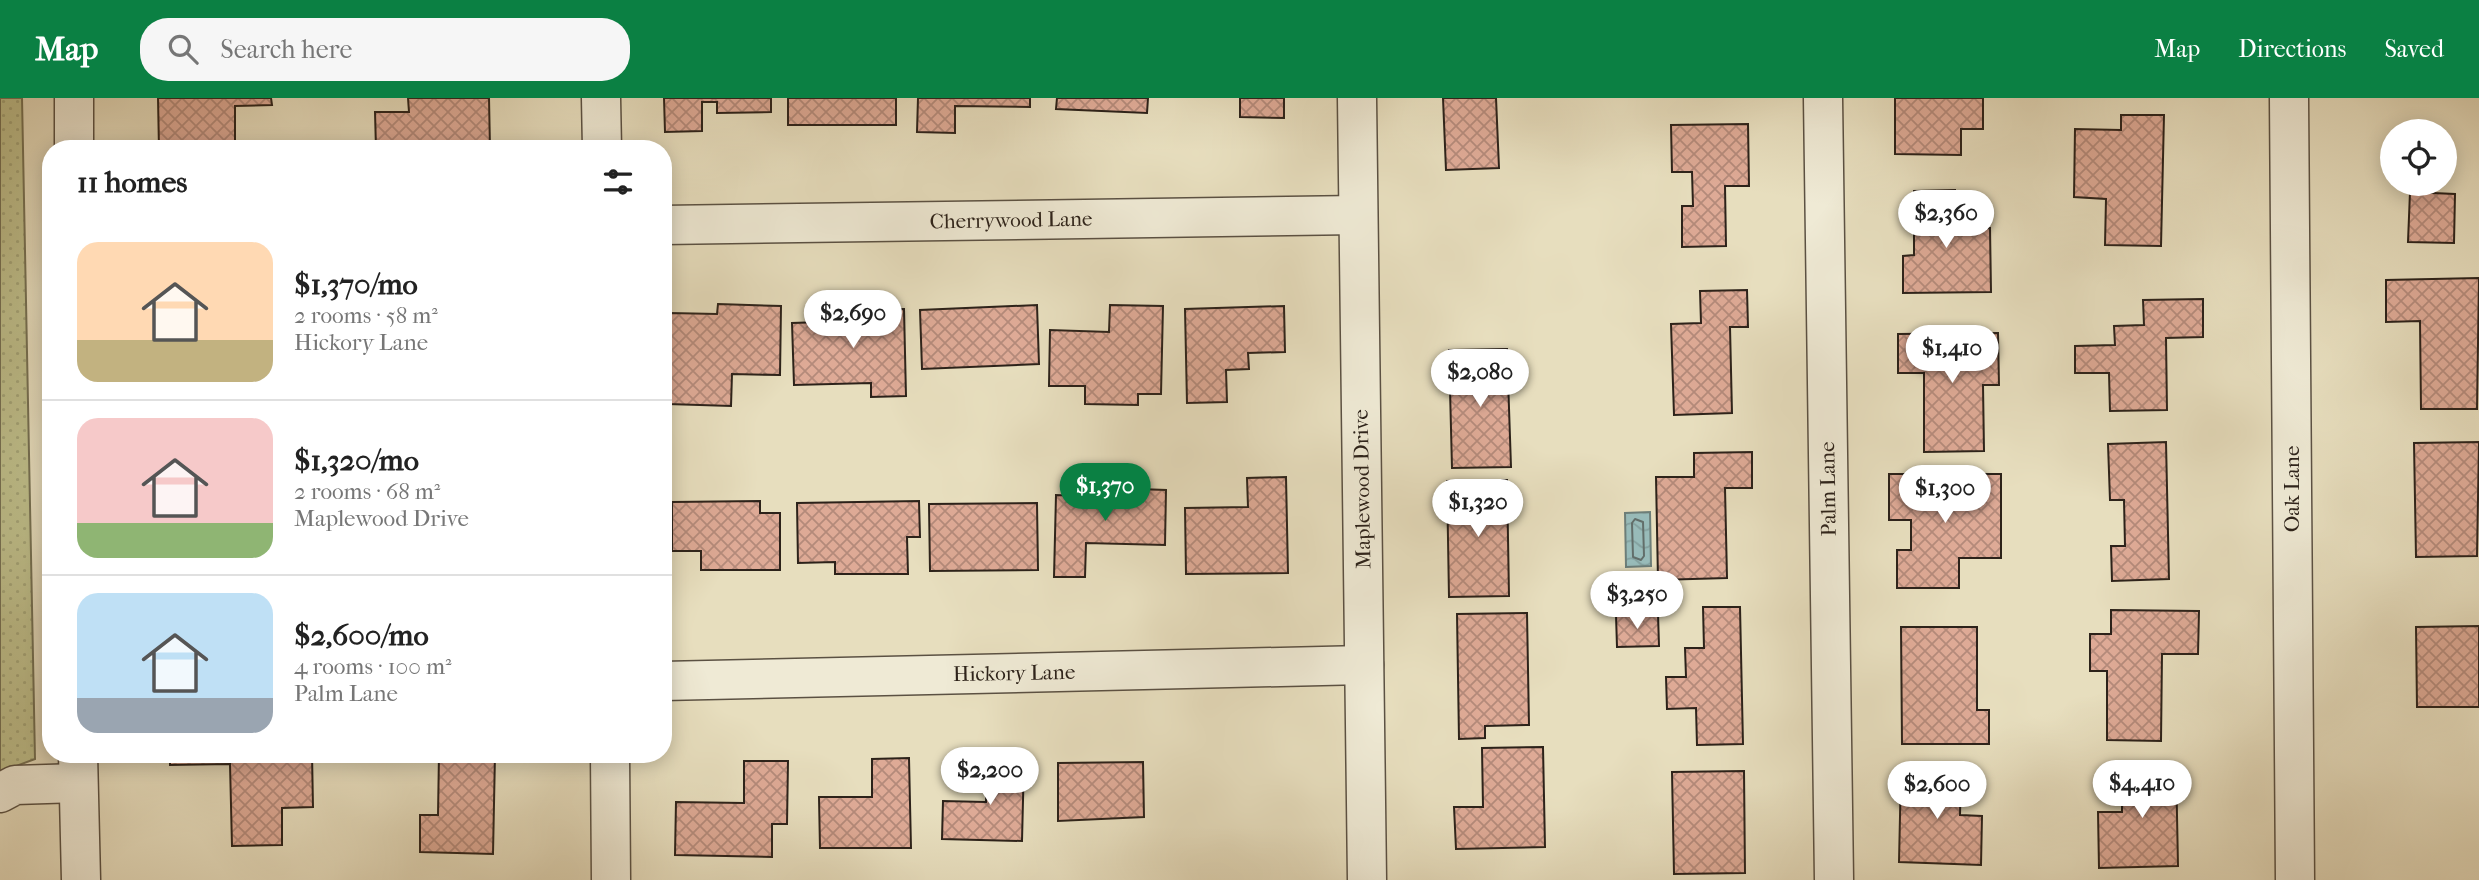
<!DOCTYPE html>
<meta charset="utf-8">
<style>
:root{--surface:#fff;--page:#f6f6f6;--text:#222;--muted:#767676;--line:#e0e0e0;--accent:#0b8043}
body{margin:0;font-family:"IM FELL French Canon",serif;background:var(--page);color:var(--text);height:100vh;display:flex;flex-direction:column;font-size:26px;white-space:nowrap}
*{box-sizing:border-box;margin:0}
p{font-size:23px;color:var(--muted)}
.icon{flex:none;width:38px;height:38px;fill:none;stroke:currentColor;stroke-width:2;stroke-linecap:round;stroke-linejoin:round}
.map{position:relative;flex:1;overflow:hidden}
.details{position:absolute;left:42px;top:42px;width:630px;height:623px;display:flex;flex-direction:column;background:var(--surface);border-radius:28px;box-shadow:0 4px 18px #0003}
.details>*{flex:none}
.tools{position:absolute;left:2380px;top:21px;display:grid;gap:14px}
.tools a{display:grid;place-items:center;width:77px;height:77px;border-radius:50%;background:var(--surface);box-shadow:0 4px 18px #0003;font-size:35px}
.price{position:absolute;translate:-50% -60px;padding:0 16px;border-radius:24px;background:#fff;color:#222;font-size:23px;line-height:46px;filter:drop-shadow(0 2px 4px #0008)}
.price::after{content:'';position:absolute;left:50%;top:42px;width:21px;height:16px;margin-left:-10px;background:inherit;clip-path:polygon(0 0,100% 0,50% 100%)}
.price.current{background:var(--accent);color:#fff}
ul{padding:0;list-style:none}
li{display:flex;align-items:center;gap:21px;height:175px;padding:0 35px}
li+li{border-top:2px solid var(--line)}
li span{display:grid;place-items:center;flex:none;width:196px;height:140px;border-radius:21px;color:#555}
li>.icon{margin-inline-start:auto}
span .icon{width:84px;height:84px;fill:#fffc;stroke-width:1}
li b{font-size:30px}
h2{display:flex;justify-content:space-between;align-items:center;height:84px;padding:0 35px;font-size:30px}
header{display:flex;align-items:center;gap:42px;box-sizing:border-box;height:98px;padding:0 35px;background:var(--accent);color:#fff}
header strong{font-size:33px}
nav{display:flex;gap:38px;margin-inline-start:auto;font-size:24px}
.search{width:490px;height:63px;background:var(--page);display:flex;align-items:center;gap:18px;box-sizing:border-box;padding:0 24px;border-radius:28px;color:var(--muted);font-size:26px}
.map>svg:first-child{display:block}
.garden{fill:url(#garden-dots);stroke:#757053;stroke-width:2}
.water{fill:url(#water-waves);stroke:#6d7e79;stroke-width:2}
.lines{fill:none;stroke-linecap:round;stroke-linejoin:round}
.shore{stroke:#626e6a;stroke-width:2}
.building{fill:url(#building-cross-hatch);stroke:#2c221a;stroke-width:2}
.minor-casing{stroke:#5b5143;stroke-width:41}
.minor{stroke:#efead5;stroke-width:38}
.labels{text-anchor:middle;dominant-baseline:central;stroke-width:5;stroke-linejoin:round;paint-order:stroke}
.street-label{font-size:21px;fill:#2c221a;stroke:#efead5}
</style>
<header>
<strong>Map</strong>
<div class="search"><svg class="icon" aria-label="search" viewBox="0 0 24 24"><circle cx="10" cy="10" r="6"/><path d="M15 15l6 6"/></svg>Search here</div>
<nav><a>Map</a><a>Directions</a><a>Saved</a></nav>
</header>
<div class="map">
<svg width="2479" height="782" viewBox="0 0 2479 782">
<defs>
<pattern id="garden-dots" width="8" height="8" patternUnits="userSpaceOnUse" patternTransform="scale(1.75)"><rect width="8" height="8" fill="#bebf8c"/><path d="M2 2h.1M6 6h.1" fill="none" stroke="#a3a478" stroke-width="1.8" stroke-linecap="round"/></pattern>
<pattern id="water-waves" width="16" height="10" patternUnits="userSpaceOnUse" patternTransform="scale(1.75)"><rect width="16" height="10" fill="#98bbb9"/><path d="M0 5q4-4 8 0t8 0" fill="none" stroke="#83a09e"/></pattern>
<pattern id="building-cross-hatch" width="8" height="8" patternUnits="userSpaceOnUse" patternTransform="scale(1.75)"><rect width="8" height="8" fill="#deaa96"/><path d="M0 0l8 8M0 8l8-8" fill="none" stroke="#b48a7a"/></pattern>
</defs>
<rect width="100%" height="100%" fill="#e7debe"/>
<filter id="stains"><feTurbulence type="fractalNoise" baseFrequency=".00286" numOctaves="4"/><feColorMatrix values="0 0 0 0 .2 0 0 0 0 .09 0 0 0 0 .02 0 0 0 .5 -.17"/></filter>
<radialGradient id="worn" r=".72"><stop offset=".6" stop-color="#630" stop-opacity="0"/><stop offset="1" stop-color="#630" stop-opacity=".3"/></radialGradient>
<polygon class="garden" points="0,0 22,0 35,661 0,674"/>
<polygon class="water" points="1650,414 1651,468 1626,469 1625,415"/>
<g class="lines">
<polygon class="shore" points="1635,421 1643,424 1644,458 1641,462 1633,459 1632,425"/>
</g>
<g class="building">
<polygon points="158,0 271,0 272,7 235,8 235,51 159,51"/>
<polygon points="408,0 489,0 490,51 376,51 375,14 409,14"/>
<polygon points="664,0 771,0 771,14 717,15 717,4 702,4 702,33 665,34"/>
<rect x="788" y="0" width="108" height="27"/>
<polygon points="918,0 1030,0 1030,9 955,8 955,35 917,34"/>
<polygon points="1057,0 1148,0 1147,15 1056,11"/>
<polygon points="1240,0 1284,0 1284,20 1240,19"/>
<polygon points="1443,0 1496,0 1499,70 1446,72"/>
<polygon points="1895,0 1983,0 1983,31 1961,31 1961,57 1895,56"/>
<polygon points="2121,17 2164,17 2161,148 2105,147 2106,101 2074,99 2075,31 2121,32"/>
<polygon points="1748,26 1749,88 1725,88 1726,148 1682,149 1682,108 1693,108 1692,74 1672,74 1671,27"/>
<polygon points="1955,92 1955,131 1990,130 1991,194 1903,195 1903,158 1914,157 1914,93"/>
<polygon points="2410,94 2455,96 2454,145 2408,144"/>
<polygon points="2479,180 2477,311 2421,311 2420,223 2386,224 2386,182"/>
<polygon points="1747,192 1748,229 1730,229 1732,315 1674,317 1671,226 1701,225 1700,193"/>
<polygon points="2203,201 2203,239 2166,240 2167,312 2110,313 2109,275 2075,275 2075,248 2115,247 2114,228 2144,227 2143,202"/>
<polygon points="718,206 781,208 780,277 732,276 731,308 668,306 670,215 717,216"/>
<polygon points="1037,207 1039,266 922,271 920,212"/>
<polygon points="1110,207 1163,208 1161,296 1138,296 1138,307 1085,306 1085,288 1049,288 1050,232 1109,234"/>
<polygon points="1284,208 1285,254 1248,255 1249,271 1226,272 1227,304 1187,305 1185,211"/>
<polygon points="904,211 906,298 871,299 871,285 794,287 792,225 822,224 822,212"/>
<polygon points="1998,235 1999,287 1983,287 1984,353 1924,354 1924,275 1898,275 1898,236"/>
<polygon points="1507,251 1511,369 1452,370 1449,252"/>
<polygon points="2166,344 2169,481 2112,483 2111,448 2125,448 2124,402 2110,402 2108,346"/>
<polygon points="2479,344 2477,458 2416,459 2414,345"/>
<polygon points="1752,354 1752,390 1725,390 1727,480 1658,482 1656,379 1694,379 1694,355"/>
<polygon points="1889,376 2001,376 2001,460 1959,460 1959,490 1897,490 1897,452 1911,452 1911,422 1889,422"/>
<polygon points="1286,379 1288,475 1186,476 1185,410 1248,409 1247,380"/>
<polygon points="1507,382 1509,498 1449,499 1447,383"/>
<polygon points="1080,389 1166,392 1165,447 1086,445 1085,479 1054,479 1056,397 1079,398"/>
<polygon points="760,403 760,415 780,415 780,472 701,472 701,453 672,453 672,404"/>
<polygon points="919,403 920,439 907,439 908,476 835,476 835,464 798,465 797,405"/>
<polygon points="1037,405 1038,472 930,473 929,406"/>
<polygon points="1703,509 1740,509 1743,646 1697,647 1696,610 1667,611 1666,579 1686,579 1685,550 1704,550"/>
<polygon points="2111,512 2199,513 2198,556 2162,556 2161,643 2107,642 2107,573 2090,573 2090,536 2111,536"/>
<polygon points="1527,515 1529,627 1485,628 1485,640 1459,641 1457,516"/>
<polygon points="1658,516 1659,548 1617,549 1616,517"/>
<polygon points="2479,528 2479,609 2417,609 2416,529"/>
<polygon points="1901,529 1977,529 1977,612 1989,612 1989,646 1902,646"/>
<polygon points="1543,649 1545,749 1456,751 1454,709 1483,709 1482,650"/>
<polygon points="170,656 312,656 313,709 282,710 282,747 232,748 230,666 170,667"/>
<polygon points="439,656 495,656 493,756 420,754 420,717 438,717"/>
<polygon points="909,660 911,750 820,750 819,699 872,699 872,661"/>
<polygon points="987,662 1024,662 1022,743 942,741 943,703 986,704"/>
<polygon points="744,663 788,663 787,726 772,726 772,759 675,757 676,704 744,705"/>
<polygon points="1143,664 1144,719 1058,723 1058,665"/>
<polygon points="2176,666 2178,768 2099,770 2098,714 2122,714 2122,667"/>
<polygon points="1744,673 1745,775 1674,776 1672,674"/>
<polygon points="1901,673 1961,675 1960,717 1982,718 1981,767 1899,764"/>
</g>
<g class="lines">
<defs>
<g id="minor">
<polyline points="74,0 74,51"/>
<polyline points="601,0 602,51"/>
<polyline points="1357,0 1367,782"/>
<polyline points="1823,0 1834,782"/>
<polyline points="2289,0 2295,782"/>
<polyline points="663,127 1358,117"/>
<polyline points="663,583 1364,567"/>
<polyline points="78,656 81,782"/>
<polyline points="610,656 611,782"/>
<polyline points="0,695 15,687 78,685"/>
</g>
</defs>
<use href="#minor" class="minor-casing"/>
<use href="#minor" class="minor"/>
</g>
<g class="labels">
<g class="street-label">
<text transform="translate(1011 122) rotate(-1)">Cherrywood Lane</text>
<text transform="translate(1362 391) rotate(-91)">Maplewood Drive</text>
<text transform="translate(1828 391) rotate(-91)">Palm Lane</text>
<text transform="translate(2292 391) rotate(-90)">Oak Lane</text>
<text transform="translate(1014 575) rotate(-1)">Hickory Lane</text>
</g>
</g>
<rect width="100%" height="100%" filter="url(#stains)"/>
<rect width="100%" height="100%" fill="url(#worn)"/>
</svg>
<div class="tools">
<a><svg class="icon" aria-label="locate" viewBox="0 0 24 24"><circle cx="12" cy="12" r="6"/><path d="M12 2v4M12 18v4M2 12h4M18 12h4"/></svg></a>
</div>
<b class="price" style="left:1946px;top:152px">$2,360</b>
<b class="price" style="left:853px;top:252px">$2,690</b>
<b class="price" style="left:1952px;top:287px">$1,410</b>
<b class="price" style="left:1480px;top:311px">$2,080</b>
<b class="price current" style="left:1105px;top:425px">$1,370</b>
<b class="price" style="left:1945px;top:427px">$1,300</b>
<b class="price" style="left:1478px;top:441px">$1,320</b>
<b class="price" style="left:1637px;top:533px">$3,250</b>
<b class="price" style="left:990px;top:709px">$2,200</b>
<b class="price" style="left:2142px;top:722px">$4,410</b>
<b class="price" style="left:1937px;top:723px">$2,600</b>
<section class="details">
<h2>11 homes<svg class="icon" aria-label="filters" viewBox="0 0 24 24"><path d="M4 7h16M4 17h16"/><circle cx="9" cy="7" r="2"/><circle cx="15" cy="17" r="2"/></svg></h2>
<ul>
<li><span style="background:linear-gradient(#ffd9b3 70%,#c2b280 0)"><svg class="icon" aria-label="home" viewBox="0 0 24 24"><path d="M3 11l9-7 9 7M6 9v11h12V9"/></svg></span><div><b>$1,370/mo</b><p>2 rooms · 58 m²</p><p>Hickory Lane</p></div></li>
<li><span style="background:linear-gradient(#f6c9c9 75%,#8fb573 0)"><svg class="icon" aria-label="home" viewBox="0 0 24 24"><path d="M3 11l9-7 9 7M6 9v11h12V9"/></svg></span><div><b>$1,320/mo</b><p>2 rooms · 68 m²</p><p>Maplewood Drive</p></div></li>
<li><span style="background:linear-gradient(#bfe0f5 75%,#9aa5b1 0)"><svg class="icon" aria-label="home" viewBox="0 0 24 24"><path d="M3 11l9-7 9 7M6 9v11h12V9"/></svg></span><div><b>$2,600/mo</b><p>4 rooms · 100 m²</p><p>Palm Lane</p></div></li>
</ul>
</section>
</div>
